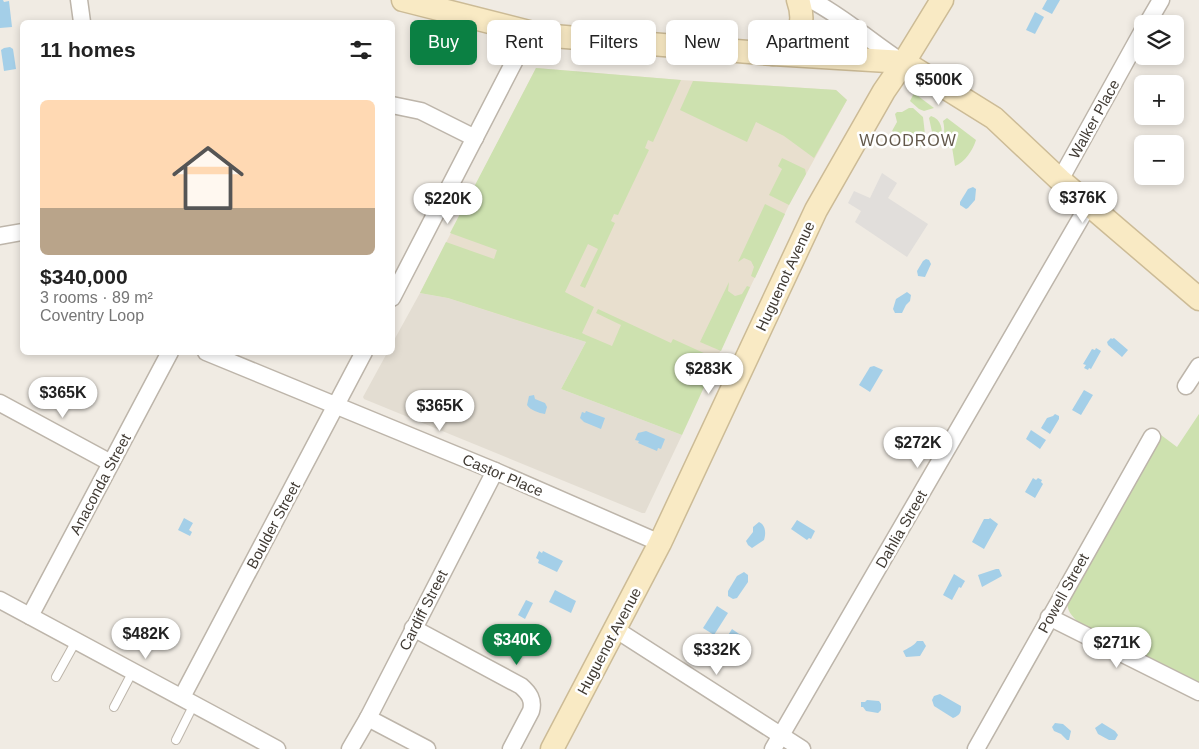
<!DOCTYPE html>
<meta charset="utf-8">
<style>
:root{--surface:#fff;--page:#f2f2f2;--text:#222;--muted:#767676;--line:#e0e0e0;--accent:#0b8043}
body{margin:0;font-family:Helvetica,sans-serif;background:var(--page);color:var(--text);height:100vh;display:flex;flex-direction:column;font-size:19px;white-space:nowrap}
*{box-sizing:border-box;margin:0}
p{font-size:16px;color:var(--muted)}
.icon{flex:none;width:28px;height:28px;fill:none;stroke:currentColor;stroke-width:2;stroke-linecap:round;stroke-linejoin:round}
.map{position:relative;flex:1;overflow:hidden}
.sheet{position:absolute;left:20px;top:20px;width:375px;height:335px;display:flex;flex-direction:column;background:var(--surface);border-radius:8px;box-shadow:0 2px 8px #0003}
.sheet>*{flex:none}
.banner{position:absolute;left:410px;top:20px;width:475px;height:45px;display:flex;gap:10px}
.fabs{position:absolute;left:1134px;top:15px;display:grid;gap:10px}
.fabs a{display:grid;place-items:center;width:50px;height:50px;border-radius:8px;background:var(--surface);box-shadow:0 2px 8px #0003;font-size:25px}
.price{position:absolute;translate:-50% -42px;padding:0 11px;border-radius:18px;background:#fff;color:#222;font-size:16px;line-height:32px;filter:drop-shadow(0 1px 2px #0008)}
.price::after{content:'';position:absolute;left:50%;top:30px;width:15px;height:11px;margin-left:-8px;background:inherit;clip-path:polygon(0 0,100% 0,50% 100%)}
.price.on{background:var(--accent);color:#fff}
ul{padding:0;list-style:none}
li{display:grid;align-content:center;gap:10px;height:265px;padding:0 20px}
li+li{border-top:1px solid var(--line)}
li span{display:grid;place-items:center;height:155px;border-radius:8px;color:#555}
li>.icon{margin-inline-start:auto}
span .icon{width:90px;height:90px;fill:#fffc;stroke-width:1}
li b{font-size:21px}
h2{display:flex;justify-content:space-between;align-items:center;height:60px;padding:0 20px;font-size:21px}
.pill{padding:0 18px;border-radius:8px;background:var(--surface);box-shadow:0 2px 8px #0003;font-size:18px;line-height:45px}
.pill.on{background:var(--accent);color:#fff}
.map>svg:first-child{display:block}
.residential{fill:#e3ddd2}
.education{fill:#e8dfce}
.green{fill:#cde1af}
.parking{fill:#e1dedb}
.water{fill:#a4cfe8}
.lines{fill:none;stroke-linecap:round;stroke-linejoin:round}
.lane-casing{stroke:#bdb5aa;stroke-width:10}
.street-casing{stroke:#bdb5aa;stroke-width:19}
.secondary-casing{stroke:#ccbb96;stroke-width:25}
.lane{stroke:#fff;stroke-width:8}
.street{stroke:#fff;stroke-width:16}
.secondary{stroke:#f9eac4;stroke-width:22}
.labels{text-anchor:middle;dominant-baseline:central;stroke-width:5;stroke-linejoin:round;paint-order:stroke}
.street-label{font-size:15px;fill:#413b34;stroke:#fff}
.neighbourhood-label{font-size:16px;letter-spacing:1px;fill:#63594c;stroke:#fff}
</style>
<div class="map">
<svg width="1199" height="749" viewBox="0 0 1199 749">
<rect width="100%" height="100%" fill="#f0ebe3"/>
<polygon class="residential" points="420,293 448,298 586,342 561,389 682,435 645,513 642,513 364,399 363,397 387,353 392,352 393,342"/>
<polygon class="education" points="536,68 681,80 836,90 847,100 789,205 709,375 543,329 448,298 420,293"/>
<g class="green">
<polygon points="536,68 681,80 653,142 648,140 645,148 649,150 618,215 614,214 611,221 615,223 585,288 580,286 598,249 588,244 565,292 594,307 582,333 586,335 612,346 621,325 596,313 598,309 671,343 673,339 717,359 682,435 561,389 586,342 448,298 420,293 446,242 494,259 497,250 450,233"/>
<polygon points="693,81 836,90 847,100 814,158 784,136 756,122 747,142 680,110"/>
<polygon points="914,93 934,108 924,111 919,109 910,101"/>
<polygon points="909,108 913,108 923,117 926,143 922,144 919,148 892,131 897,122 895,114 897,112 902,112"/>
<path d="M931,116C941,119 944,130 940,140L937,141L936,136L932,132L929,118Z"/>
<path d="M947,118L976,140C973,150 965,162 955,166L952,147L945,148C942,139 946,131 943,121Z"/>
<polygon points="782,158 805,169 806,174 789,205 769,195 782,169 778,166"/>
<polygon points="765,204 785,214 755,278 751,276 754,267 751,261 744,258 738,262"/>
<polygon points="729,282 728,291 735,296 742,294 747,286 750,287 721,351 700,342"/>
<path d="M1199,414V683L1078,622C1069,613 1066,609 1068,596L1161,435L1177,447Z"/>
</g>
<polygon class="parking" points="882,173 897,183 888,198 928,224 907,257 855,222 861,211 848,203 854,191 870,198"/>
<g class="water">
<polygon points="0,0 3,0 4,2 9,1 12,27 0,28"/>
<polygon points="1047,0 1060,0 1052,14 1042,9"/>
<polygon points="1035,12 1044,17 1035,34 1026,30"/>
<polygon points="10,47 13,49 16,69 4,71 1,50 4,48"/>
<polygon points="973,187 976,189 975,200 968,208 966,209 960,205 960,202 968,189"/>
<polygon points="926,259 929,260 931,264 925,277 918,276 917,271 923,261"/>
<polygon points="907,292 911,295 910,301 906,305 902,313 895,313 893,309 896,299"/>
<polygon points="1111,338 1112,339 1114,338 1128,350 1122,357 1108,345 1107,342"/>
<polygon points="1096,348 1101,351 1091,369 1089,368 1088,370 1084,368 1086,365 1083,364 1092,349 1095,350"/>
<polygon points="874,366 883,370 870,392 859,385 870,367"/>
<polygon points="1084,390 1093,395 1081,415 1072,410"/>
<path d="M534,395L535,399L545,403L547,407L545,414C539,413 530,410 527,405L529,396Z"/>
<polygon points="586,411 605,418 601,429 584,422 580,418 582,412 585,413"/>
<polygon points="1055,414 1059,416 1059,419 1050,434 1041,428 1047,418 1053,416"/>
<polygon points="1031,430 1046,440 1040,449 1026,439"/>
<polygon points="646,431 665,439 661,449 658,448 657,451 638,443 639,441 635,440 638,433"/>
<polygon points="1033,478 1036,480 1038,478 1042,480 1041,482 1043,484 1035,498 1025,492"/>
<polygon points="184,518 193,523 189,530 192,532 190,536 178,530"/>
<polygon points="990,518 998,524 984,549 972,542 984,519 989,519"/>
<polygon points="797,520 815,531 811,539 809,538 807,540 791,529"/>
<path d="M759,522C766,525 766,534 764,540L752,548L748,545L746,541L753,532V527Z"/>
<polygon points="539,551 542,553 543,551 563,561 557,572 538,563 539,560 536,558"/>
<polygon points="996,569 999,569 1002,576 982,587 978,575"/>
<polygon points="744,572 748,575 748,582 737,598 733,599 728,596 728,591 737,576"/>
<polygon points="954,574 965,581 961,588 959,587 952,600 943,595"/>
<polygon points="555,590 576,601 571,613 549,602"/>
<polygon points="526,600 533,603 525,619 518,615"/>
<polygon points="717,606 728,613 714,635 703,628"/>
<polygon points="732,629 742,636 739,644 737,643 728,658 718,651"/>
<path d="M917,641H923L926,646L920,656L906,657L903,651C908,648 914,646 917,641Z"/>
<path d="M940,694L961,706C961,713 960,715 953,718L934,706L932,700L934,696Z"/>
<polygon points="867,700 879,701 881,704 881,710 878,713 866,711 863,707 861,707 861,702 865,702"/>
<polygon points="1055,723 1063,724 1071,731 1069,740 1067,740 1061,734 1054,731 1052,727"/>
<polygon points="1102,723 1115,731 1118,735 1115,740 1109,740 1098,734 1095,728"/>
</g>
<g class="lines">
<defs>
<g id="lane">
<polyline points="56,677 76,641"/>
<polyline points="114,707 133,671"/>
<polyline points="176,740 194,704"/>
</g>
<g id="street">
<polyline points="79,0 82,22"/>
<path d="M811,0C844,17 871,42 902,62"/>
<polyline points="1147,24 1161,0"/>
<polyline points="392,105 421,111 475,138"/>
<polyline points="1060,180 1142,32"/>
<polyline points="0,236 22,232"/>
<polyline points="392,298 529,33"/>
<polyline points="206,352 495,471 660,543"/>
<polyline points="1186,386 1199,366"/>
<polyline points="0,403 111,463"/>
<polyline points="0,600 277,749"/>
<polyline points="30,616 170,352"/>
<polyline points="1049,617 1199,692"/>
<path d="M413,628L521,686C529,693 534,700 531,711L511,749"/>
<polyline points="615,629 802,749"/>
<polyline points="182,697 364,352"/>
<polyline points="368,718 427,749"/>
<polyline points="350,749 368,718 495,471"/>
<polyline points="773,749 1089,204"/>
<polyline points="976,749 1152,437"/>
</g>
<g id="secondary">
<polyline points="403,0 541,35 773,54 904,62 994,118 1060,180 1199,299"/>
<path d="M773,54C798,44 807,25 798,0"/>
<polyline points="552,749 660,543 816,210 884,91 904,62 942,0"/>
</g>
</defs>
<use href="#lane" class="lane-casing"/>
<use href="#street" class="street-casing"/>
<use href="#secondary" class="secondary-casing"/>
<use href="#lane" class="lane"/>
<use href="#street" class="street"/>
<use href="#secondary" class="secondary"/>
</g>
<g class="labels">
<g class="street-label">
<text transform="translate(1094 119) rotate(-61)">Walker Place</text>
<text transform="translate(785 276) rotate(-65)">Huguenot Avenue</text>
<text transform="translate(503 475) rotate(23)">Castor Place</text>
<text transform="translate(100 484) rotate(-62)">Anaconda Street</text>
<text transform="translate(273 525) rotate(-62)">Boulder Street</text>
<text transform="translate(901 529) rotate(-60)">Dahlia Street</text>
<text transform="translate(1063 593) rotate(-61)">Powell Street</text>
<text transform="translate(423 610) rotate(-63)">Cardiff Street</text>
<text transform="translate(609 641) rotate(-62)">Huguenot Avenue</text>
</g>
<g class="neighbourhood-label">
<text x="908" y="140">WOODROW</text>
</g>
</g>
</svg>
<div class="fabs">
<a><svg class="icon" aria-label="layers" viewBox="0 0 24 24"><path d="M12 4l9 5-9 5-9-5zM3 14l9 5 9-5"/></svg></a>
<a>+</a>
<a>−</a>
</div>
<b class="price" style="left:939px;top:106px">$500K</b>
<b class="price" style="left:1083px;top:224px">$376K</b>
<b class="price" style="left:448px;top:225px">$220K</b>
<b class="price" style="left:709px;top:395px">$283K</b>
<b class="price" style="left:63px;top:419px">$365K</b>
<b class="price" style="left:440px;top:432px">$365K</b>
<b class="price" style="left:918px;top:469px">$272K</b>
<b class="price" style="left:146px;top:660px">$482K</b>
<b class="price on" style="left:517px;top:666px">$340K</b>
<b class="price" style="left:1117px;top:669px">$271K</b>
<b class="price" style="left:717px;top:676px">$332K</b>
<div class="banner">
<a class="pill on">Buy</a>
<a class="pill">Rent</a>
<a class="pill">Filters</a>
<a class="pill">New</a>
<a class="pill">Apartment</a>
</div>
<section class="sheet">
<h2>11 homes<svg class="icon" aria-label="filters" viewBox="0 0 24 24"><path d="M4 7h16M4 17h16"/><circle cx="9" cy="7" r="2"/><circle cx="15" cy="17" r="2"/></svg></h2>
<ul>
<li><span style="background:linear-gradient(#ffd9b3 70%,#b9a48a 0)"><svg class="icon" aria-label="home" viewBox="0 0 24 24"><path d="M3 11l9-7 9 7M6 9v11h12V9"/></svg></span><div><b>$340,000</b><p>3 rooms · 89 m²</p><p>Coventry Loop</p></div></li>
</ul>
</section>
</div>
